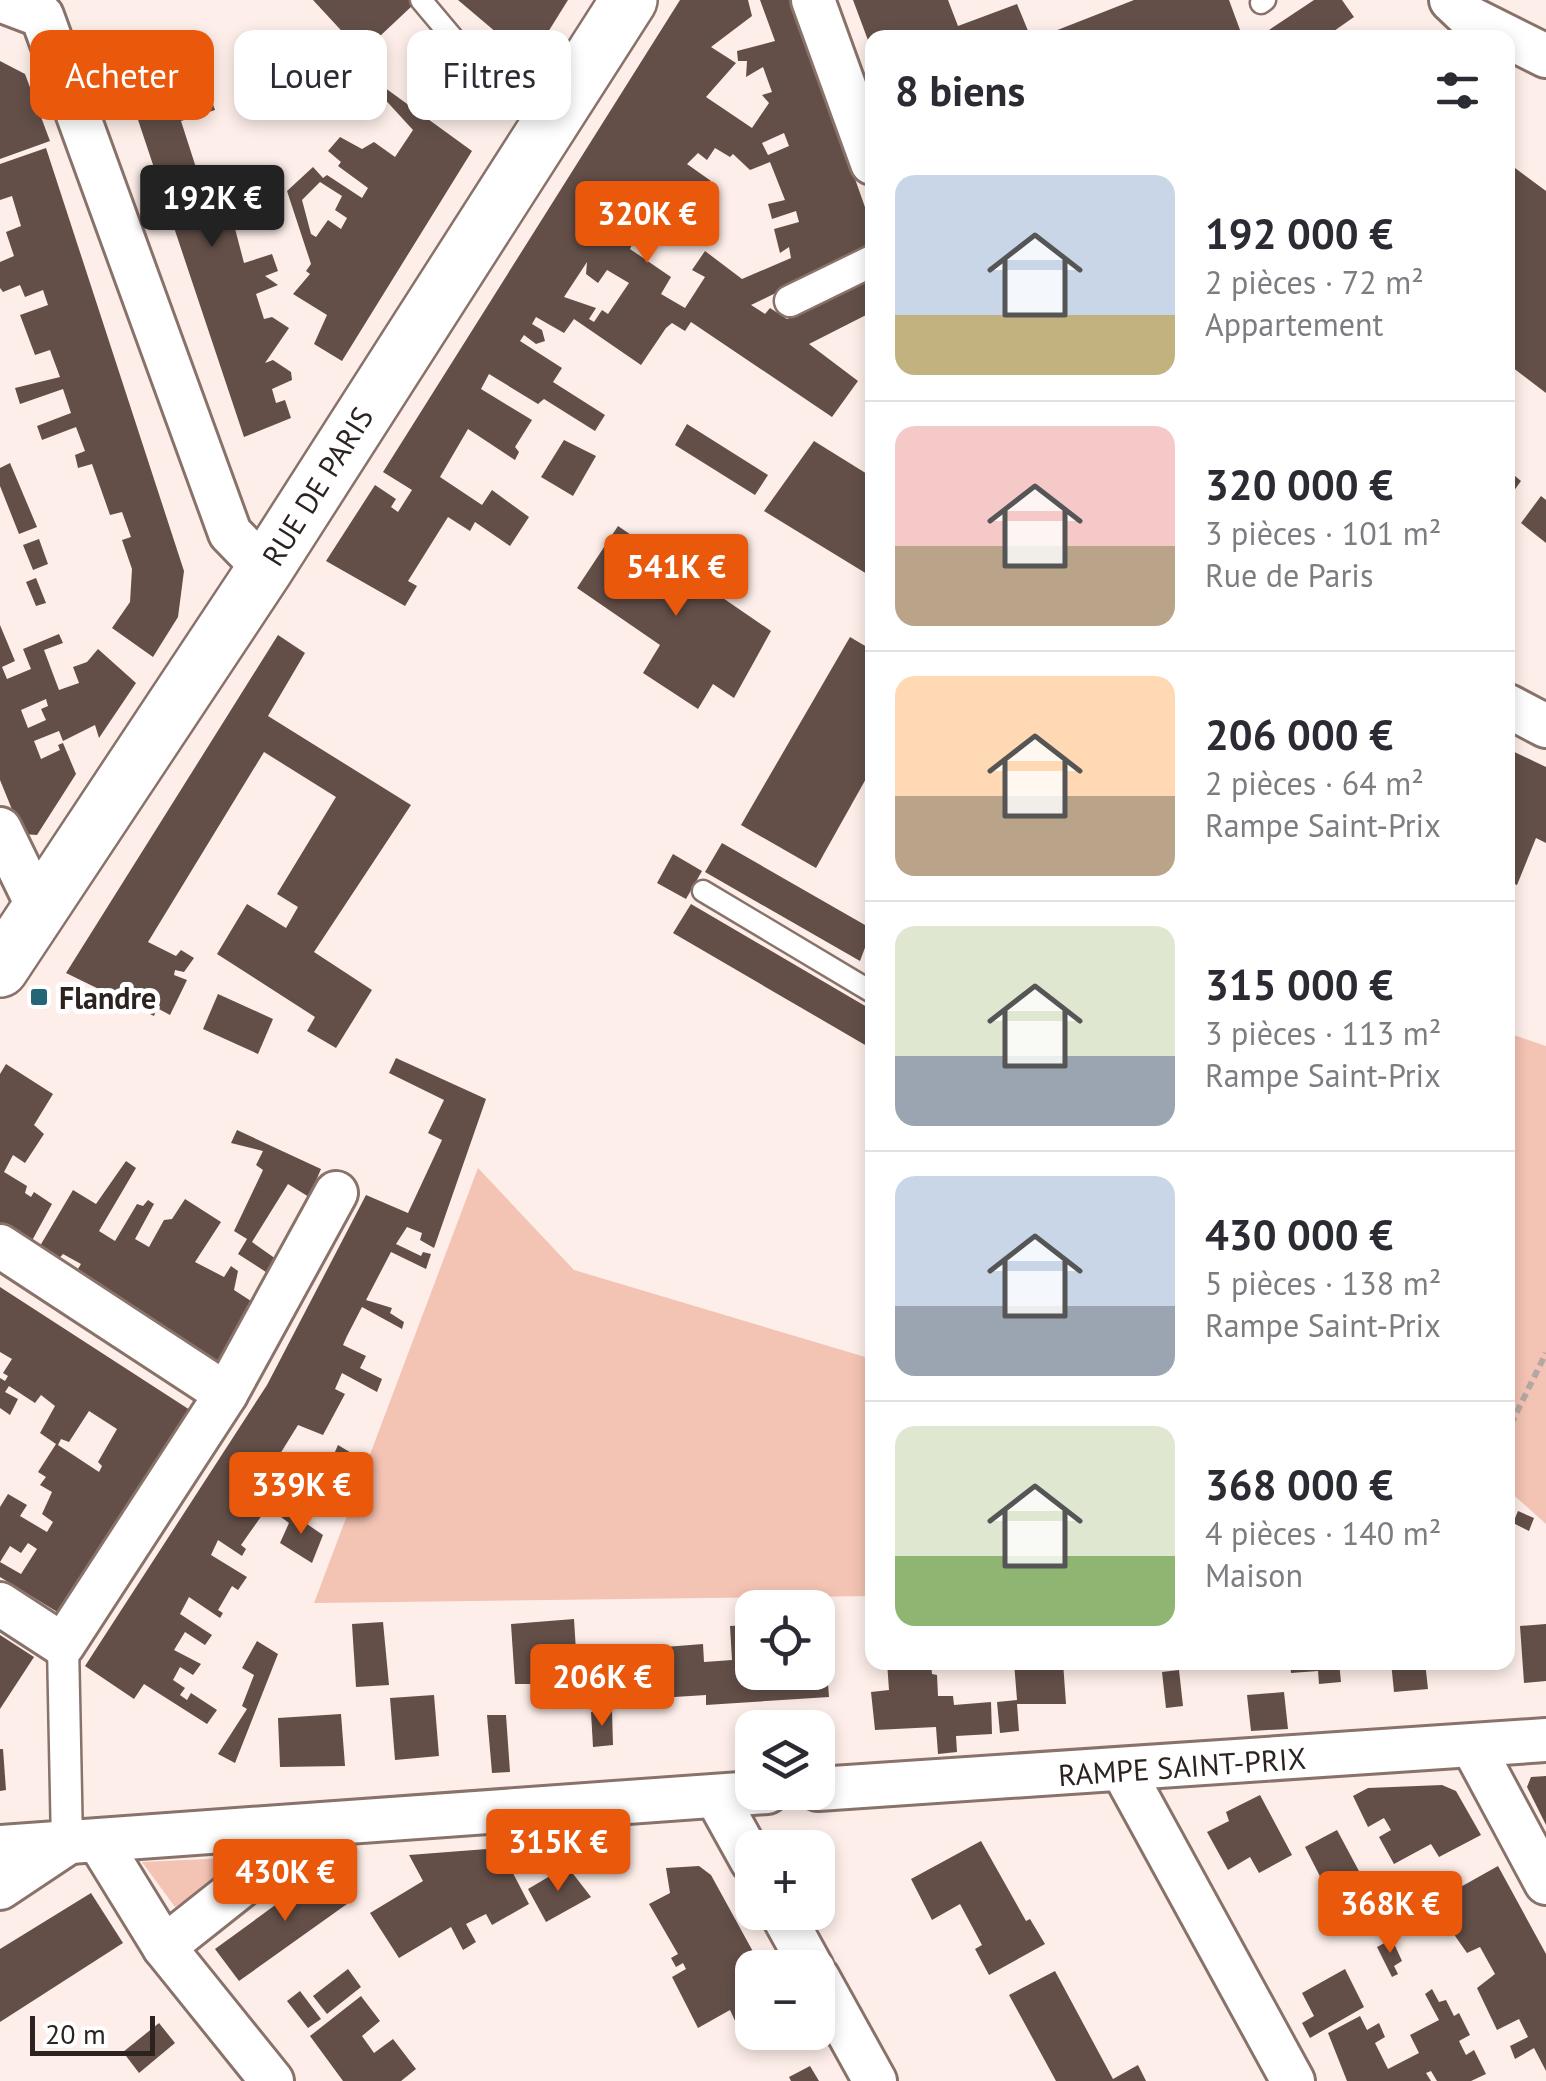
<!DOCTYPE html>
<html lang="fr">
<meta charset="utf-8">
<style>
:root{--surface:#fff;--page:#f2f2f3;--text:#2b2b33;--muted:#7c7c81;--line:#e1e1e2;--accent:#ea580c}
body{margin:0;font-family:"PT Sans",sans-serif;background:var(--page);color:var(--text);height:100vh;display:flex;flex-direction:column;font-size:38px;white-space:nowrap}
*{box-sizing:border-box;margin:0}
p{font-size:32px;color:var(--muted)}
.icon{flex:none;width:55px;height:55px;fill:none;stroke:currentColor;stroke-width:2;stroke-linecap:round;stroke-linejoin:round}
.map{position:relative;flex:1;overflow:hidden}
.details{position:absolute;left:865px;top:30px;width:650px;height:1640px;display:flex;flex-direction:column;background:var(--surface);border-radius:20px;box-shadow:0 5px 15px #0003}
.details>*{flex:none}
.hud{position:absolute;left:30px;top:30px;width:685px;height:90px;display:flex;gap:20px}
.buttons{position:absolute;left:735px;top:1590px;display:grid;gap:20px}
.buttons a{display:grid;place-items:center;width:100px;height:100px;border-radius:20px;background:var(--surface);box-shadow:0 5px 15px #0003;font-size:50px}
.scale{position:absolute;left:30px;bottom:25px;width:125px;box-sizing:border-box;padding-left:10px;border:5px solid #2c2320;border-top:0;font-size:28px;line-height:35px;white-space:nowrap;color:#2c2320;-webkit-text-stroke:8px #fff;paint-order:stroke}
.price{position:absolute;translate:-50% -85px;padding:0 22px;border-radius:10px;background:var(--accent);color:#fff;font-size:32px;line-height:65px;filter:drop-shadow(0 2px 5px #0008)}
.price::after{content:'';position:absolute;left:50%;top:60px;width:30px;height:22px;margin-left:-15px;background:inherit;clip-path:polygon(0 0,100% 0,50% 100%)}
.price.selected{background:#222;color:#fff}
ul{padding:0;list-style:none}
li{display:flex;align-items:center;gap:30px;height:250px;padding:0 30px}
li+li{border-top:2px solid var(--line)}
li span{display:grid;place-items:center;flex:none;width:280px;height:200px;border-radius:20px;color:#555}
li>.icon{margin-inline-start:auto}
span .icon{width:120px;height:120px;fill:#fffc;stroke-width:1}
li b{font-size:42px}
h2{display:flex;justify-content:space-between;align-items:center;height:120px;padding:0 30px;font-size:42px}
.pill{padding:0 35px;border-radius:20px;background:var(--surface);box-shadow:0 5px 15px #0003;font-size:35px;line-height:90px}
.pill.selected{background:var(--accent);color:#fff}
.map>svg:first-child{display:block}
.green{fill:#f3c3b3}
.building{fill:#634f48;fill-rule:evenodd}
.lines{fill:none;stroke-linecap:round;stroke-linejoin:round}
.service-casing{stroke:#88726a;stroke-width:25}
.pedestrian-casing{stroke:#88726a;stroke-width:35}
.minor-casing{stroke:#88726a;stroke-width:48}
.primary-casing{stroke:#88726a;stroke-width:60}
.path{stroke:#b5a8a4;stroke-width:6;stroke-dasharray:8 5;stroke-linecap:butt}
.service{stroke:#fff;stroke-width:20}
.pedestrian{stroke:#fff;stroke-width:30}
.minor{stroke:#fff;stroke-width:42}
.primary{stroke:#fff;stroke-width:55}
.poi-dot{fill:#236678;stroke:#fff;stroke-width:4}
.labels{text-anchor:middle;dominant-baseline:central;stroke-width:10;stroke-linejoin:round;paint-order:stroke}
.street-label{font-size:30px;fill:#2c2320;stroke:#fff}
.poi-label{font-size:30px;font-weight:bold;fill:#2c2320;stroke:#fff;text-anchor:start}
</style>
<div class="map">
<svg width="1546" height="2081" viewBox="0 0 1546 2081">
<rect width="100%" height="100%" fill="#fdeee9"/>
<g class="green">
<polygon points="1508,1033 1546,1046 1546,1524 1508,1490"/>
<polygon points="478,1168 574,1270 872,1359 872,1596 314,1603"/>
<polygon points="250,1857 175,1907 142,1862"/>
</g>
<g class="building">
<polygon points="313,0 409,0 413,5 362,53"/>
<polygon points="458,0 568,0 530,61"/>
<path d="M680,0H748L752,16L711,47L736,63L706,97L752,128L769,103L762,95L772,92L763,67L746,77L747,61H738L737,51L775,41L760,0H792L872,227V246L751,305L765,314L770,308L787,319L872,278V312L809,344L858,381L832,417L691,322L685,331L672,323L666,328L641,365L574,319L564,333L536,317L532,324L542,330L545,341L536,344L524,335L520,341L562,368L553,382L605,415L595,431L544,399L538,404L489,374L481,389L532,420L515,447L519,452L515,460L468,429L440,477L482,505L492,490L529,517L510,546L475,522L470,531L448,517L408,581L417,586L405,606L326,561L375,485L396,499L391,507L398,512L412,490L383,472ZM784,133L789,146L768,155L762,143ZM715,148L730,157L733,154L750,170L770,162L785,200L768,204L772,219L796,211L799,222L774,229L780,253L789,247L791,258L742,279L705,251L692,270L705,277L685,308L661,294L671,277L630,249L637,234L655,245L659,239L653,235L656,227L642,218L661,189L685,208L711,181L687,164L698,153L707,160ZM587,262L586,274L598,283L607,270L629,283L608,314L602,310L594,322L589,319L596,308L564,297Z"/>
<polygon points="853,0 948,0 958,26 1017,4 1031,38 872,38 872,51"/>
<polygon points="1134,0 1229,0 1243,38 1037,38"/>
<polygon points="1314,0 1342,0 1354,17 1324,38 1257,38"/>
<polygon points="157,51 170,90 183,85 187,97 208,90 215,110 181,121 209,208 228,202 244,263 272,254 278,271 265,276 278,285 256,294 264,319 272,317 289,328 265,363 273,360 291,372 292,380 272,389 276,403 285,400 291,418 244,437 119,63"/>
<polygon points="0,61 25,74 50,141 0,159"/>
<path d="M370,77L472,151L342,361L314,344L327,315L293,294L310,274L306,271L311,264L287,191L313,167L323,178L327,175L362,198L368,188L338,166L341,162L328,151L340,137L362,149L374,142L395,157L413,130L380,94L367,108L354,92ZM320,182L342,196L335,210L347,218L341,229L328,220L316,237L311,234L302,200Z"/>
<polygon points="46,148 184,571 178,617 153,657 112,628 130,602 132,569 122,540 131,537 122,512 110,515 92,464 78,468 75,455 85,451 76,427 42,440 37,426 71,413 63,389 20,404 15,388 60,377 50,350 35,355 20,315 48,305 43,290 25,297 20,285 3,292 0,288 0,262 14,256 6,232 21,226 12,196 0,200 0,164"/>
<polygon points="1511,165 1546,191 1546,393 1508,364 1508,170"/>
<polygon points="687,424 768,475 755,495 675,445"/>
<polygon points="564,440 596,456 573,496 541,477"/>
<polygon points="814,441 872,477 872,577 764,511"/>
<polygon points="10,463 37,527 19,534 0,486 0,468"/>
<polygon points="1508,470 1521,481 1508,499"/>
<polygon points="1541,496 1546,500 1546,543 1521,523"/>
<polygon points="618,526 771,631 734,698 713,684 698,709 643,673 660,645 577,588"/>
<polygon points="39,539 48,564 33,570 23,545"/>
<polygon points="36,578 46,603 36,606 26,582"/>
<path d="M0,625L15,661L2,667L7,679L31,669L23,649L59,634L63,643L44,650L59,690L79,683L73,667L87,662L98,649L136,683L99,738L95,725L63,741L59,731L34,741L41,759L60,750L58,745L63,743L76,774L37,835L22,834L0,780ZM46,699L48,706L41,709L46,720L28,728L21,710Z"/>
<polygon points="278,635 305,653 268,716 411,805 314,952 372,990 336,1048 307,1031 315,1017 217,954 247,904 286,928 298,907 277,894 336,797 264,752 148,942 176,956 181,950 194,958 184,972 175,970 174,975 187,980 170,1015 157,1008 154,1016 66,973"/>
<polygon points="850,637 872,650 872,768 816,868 741,825"/>
<polygon points="1508,749 1546,767 1546,843 1536,838 1517,885 1508,881"/>
<polygon points="722,843 872,929 860,961 705,872"/>
<polygon points="673,854 702,871 686,899 657,883"/>
<polygon points="691,904 872,1010 872,1049 673,933"/>
<polygon points="218,994 273,1019 258,1054 203,1029"/>
<polygon points="396,1058 486,1099 434,1248 420,1240 422,1233 407,1227 396,1244 421,1256 423,1252 431,1254 426,1269 391,1252 366,1300 392,1308 390,1313 404,1322 402,1329 362,1307 347,1336 343,1345 366,1356 360,1368 382,1379 377,1392 342,1373 335,1389 345,1394 323,1435 298,1425 280,1454 323,1479 338,1445 353,1454 334,1506 300,1484 285,1509 272,1501 241,1545 246,1549 242,1556 218,1540 211,1555 247,1577 238,1590 232,1586 218,1610 223,1613 220,1618 189,1597 180,1614 212,1635 205,1645 185,1632 174,1650 201,1664 193,1675 180,1667 173,1680 185,1688 180,1695 187,1700 191,1693 217,1710 207,1724 144,1684 134,1699 85,1666 267,1385 366,1195 408,1213 442,1140 428,1133 444,1100 389,1073"/>
<polygon points="6,1064 53,1094 34,1125 44,1134 25,1163 13,1155 4,1172 27,1186 25,1193 31,1197 34,1192 52,1204 29,1246 0,1228 0,1074"/>
<polygon points="237,1130 321,1169 309,1197 288,1184 252,1242 276,1259 269,1274 238,1254 247,1239 234,1231 263,1170 256,1165 263,1151 231,1143"/>
<polygon points="126,1161 136,1168 99,1231 115,1241 137,1204 143,1206 148,1200 154,1204 135,1239 149,1247 164,1220 172,1219 185,1199 221,1222 195,1262 224,1277 231,1266 238,1271 234,1290 254,1303 217,1368 74,1275 81,1264 63,1254 55,1263 37,1251 73,1190 96,1204"/>
<path d="M0,1287L190,1410L59,1613L0,1577V1507L8,1494L27,1505L20,1516L47,1532L53,1522L42,1514L52,1492L40,1485L46,1477L38,1472L56,1444L40,1433L55,1406L41,1395L35,1403L9,1386L5,1392L18,1399L10,1415L0,1408V1378L5,1381L8,1376L3,1373L12,1359L0,1352ZM89,1411L117,1429L98,1462L102,1466L99,1472L58,1445L61,1439L69,1442ZM28,1543L37,1549L21,1574L0,1562L10,1546L21,1553Z"/>
<polygon points="285,1509 323,1535 312,1563 280,1543 289,1523 281,1517"/>
<polygon points="1518,1511 1534,1518 1529,1531 1513,1523"/>
<polygon points="574,1619 578,1684 515,1684 511,1624"/>
<polygon points="383,1622 389,1685 356,1687 352,1624"/>
<polygon points="1546,1624 1546,1681 1524,1683 1520,1626"/>
<polygon points="746,1625 747,1639 752,1639 752,1672 818,1672 818,1644 825,1644 829,1697 706,1705 706,1695 643,1699 639,1649 703,1644 704,1662 732,1660 730,1626"/>
<polygon points="0,1635 34,1657 0,1709"/>
<polygon points="257,1641 278,1654 235,1763 218,1754 247,1709 242,1706 254,1675 242,1668"/>
<polygon points="887,1662 931,1664 932,1674 937,1675 938,1696 953,1696 954,1705 991,1702 992,1734 956,1736 957,1752 938,1754 936,1727 875,1730 871,1692 889,1690"/>
<polygon points="1014,1662 1063,1662 1066,1704 1017,1704 1019,1731 1000,1733 997,1702 1017,1700"/>
<polygon points="1290,1662 1339,1662 1341,1682 1319,1684 1318,1671 1291,1673"/>
<polygon points="1391,1662 1425,1662 1428,1689 1394,1692"/>
<polygon points="1179,1670 1183,1706 1166,1708 1162,1672"/>
<polygon points="1284,1692 1288,1729 1251,1731 1247,1695"/>
<polygon points="434,1695 439,1756 395,1760 390,1698"/>
<polygon points="612,1711 613,1745 593,1747 591,1712"/>
<polygon points="341,1714 345,1766 280,1767 278,1718"/>
<polygon points="487,1715 506,1715 510,1772 492,1773"/>
<polygon points="0,1749 3,1749 6,1790 0,1791"/>
<polygon points="1546,1776 1546,1825 1527,1787 1531,1777"/>
<polygon points="1442,1785 1456,1791 1481,1835 1439,1857 1431,1844 1394,1864 1379,1837 1391,1830 1384,1818 1368,1827 1353,1796 1368,1788"/>
<polygon points="1260,1795 1292,1855 1259,1873 1250,1857 1228,1870 1207,1832 1229,1821 1226,1812"/>
<polygon points="1337,1830 1360,1873 1327,1890 1305,1847"/>
<polygon points="981,1841 1026,1921 1030,1919 1045,1944 989,1975 975,1949 982,1945 960,1904 932,1920 911,1879"/>
<polygon points="500,1848 529,1904 492,1925 486,1914 466,1924 476,1942 463,1950 451,1927 399,1958 370,1913 423,1881 409,1855"/>
<polygon points="329,1866 354,1899 239,1981 215,1949"/>
<polygon points="567,1866 591,1897 546,1922 528,1889"/>
<polygon points="699,1866 711,1875 762,1968 752,1968 752,2014 736,2023 730,2010 698,2028 672,1977 686,1969 683,1963 676,1967 671,1958 678,1954 649,1904 670,1893 666,1868"/>
<polygon points="1498,1866 1546,1954 1546,2071 1534,2048 1515,2059 1510,2046 1528,2037 1519,2019 1497,2030 1477,1988 1495,1974 1480,1947 1467,1953 1432,1903"/>
<polygon points="1374,1875 1382,1891 1370,1899 1361,1883"/>
<polygon points="91,1893 123,1943 0,2022 0,1949"/>
<polygon points="1392,1939 1402,1961 1394,1966 1398,1974 1392,1977 1377,1947"/>
<polygon points="348,1969 361,1987 327,2014 313,1996"/>
<polygon points="1345,1969 1364,2007 1310,2038 1302,2023 1314,2016 1302,1993"/>
<polygon points="1055,1971 1113,2079 1138,2065 1146,2081 1056,2081 1009,1995"/>
<polygon points="1432,1989 1439,2002 1446,2000 1454,2016 1459,2013 1470,2035 1459,2041 1466,2055 1474,2050 1486,2074 1471,2081 1437,2081 1431,2071 1426,2073 1431,2081 1347,2081 1328,2033 1360,2016 1367,2030 1379,2023 1385,2037 1375,2043 1388,2069 1419,2053 1410,2035 1439,2020 1425,1994"/>
<polygon points="300,1991 321,2019 308,2028 287,2001"/>
<polygon points="361,1996 380,2021 362,2036 374,2053 393,2039 416,2069 401,2081 343,2081 310,2036"/>
<polygon points="159,2023 175,2043 139,2073 123,2052"/>
<polygon points="810,2066 819,2081 791,2081 789,2077"/>
</g>
<g class="lines">
<defs>
<g id="service">
<polyline points="421,0 458,44 553,114"/>
<polyline points="1261,3 1265,0"/>
<polyline points="703,891 872,992"/>
</g>
<g id="pedestrian">
<polyline points="790,301 872,261"/>
<polyline points="63,1645 67,1844"/>
</g>
<g id="minor">
<polyline points="0,0 42,16 230,533 265,569"/>
<polyline points="813,0 872,163"/>
<polyline points="1451,0 1470,18 1546,56"/>
<polyline points="1508,706 1546,726"/>
<polyline points="0,829 38,907"/>
<polyline points="0,1246 226,1394"/>
<polyline points="0,1604 63,1645 226,1394 336,1193"/>
<polyline points="1473,1747 1546,1883"/>
<polyline points="1122,1769 1293,2081"/>
<polyline points="818,1789 1546,1740"/>
<polyline points="716,1796 752,1861"/>
<polyline points="100,1843 164,1947 272,2081"/>
<polyline points="0,1847 767,1792"/>
<polyline points="0,1888 66,1844"/>
<polyline points="781,1912 812,1968"/>
<polyline points="164,1947 314,1828"/>
<polyline points="818,1978 875,2081"/>
</g>
<polyline id="primary" points="0,969 265,569 629,0"/>
</defs>
<use href="#service" class="service-casing"/>
<use href="#pedestrian" class="pedestrian-casing"/>
<use href="#minor" class="minor-casing"/>
<use href="#primary" class="primary-casing"/>
<polyline class="path" points="1511,1424 1546,1353"/>
<use href="#service" class="service"/>
<use href="#pedestrian" class="pedestrian"/>
<use href="#minor" class="minor"/>
<use href="#primary" class="primary"/>
</g>
<rect class="poi-dot" x="29" y="987" width="20" height="20" rx="5"/>
<g class="labels">
<g class="street-label">
<text transform="translate(317 486) rotate(-58)">RUE DE PARIS</text>
<text transform="translate(1182 1766) rotate(-4)">RAMPE SAINT-PRIX</text>
</g>
<g class="poi-label">
<text x="59" y="997">Flandre</text>
</g>
</g>
</svg>
<div class="buttons">
<a><svg class="icon" aria-label="locate" viewBox="0 0 24 24"><circle cx="12" cy="12" r="6"/><path d="M12 2v4M12 18v4M2 12h4M18 12h4"/></svg></a>
<a><svg class="icon" aria-label="layers" viewBox="0 0 24 24"><path d="M12 4l9 5-9 5-9-5zM3 14l9 5 9-5"/></svg></a>
<a>+</a>
<a>−</a>
</div>
<div class="scale">20 m</div>
<b class="price selected" style="left:212px;top:250px">192K €</b>
<b class="price" style="left:647px;top:266px">320K €</b>
<b class="price" style="left:676px;top:619px">541K €</b>
<b class="price" style="left:301px;top:1537px">339K €</b>
<b class="price" style="left:602px;top:1729px">206K €</b>
<b class="price" style="left:558px;top:1894px">315K €</b>
<b class="price" style="left:285px;top:1924px">430K €</b>
<b class="price" style="left:1390px;top:1956px">368K €</b>
<div class="hud">
<a class="pill selected">Acheter</a>
<a class="pill">Louer</a>
<a class="pill">Filtres</a>
</div>
<section class="details">
<h2>8 biens<svg class="icon" aria-label="filters" viewBox="0 0 24 24"><path d="M4 7h16M4 17h16"/><circle cx="9" cy="7" r="2"/><circle cx="15" cy="17" r="2"/></svg></h2>
<ul>
<li><span style="background:linear-gradient(#c9d6e8 70%,#c2b280 0)"><svg class="icon" aria-label="home" viewBox="0 0 24 24"><path d="M3 11l9-7 9 7M6 9v11h12V9"/></svg></span><div><b>192 000 €</b><p>2 pièces · 72 m²</p><p>Appartement</p></div></li>
<li><span style="background:linear-gradient(#f6c9c9 60%,#b9a48a 0)"><svg class="icon" aria-label="home" viewBox="0 0 24 24"><path d="M3 11l9-7 9 7M6 9v11h12V9"/></svg></span><div><b>320 000 €</b><p>3 pièces · 101 m²</p><p>Rue de Paris</p></div></li>
<li><span style="background:linear-gradient(#ffd9b3 60%,#b9a48a 0)"><svg class="icon" aria-label="home" viewBox="0 0 24 24"><path d="M3 11l9-7 9 7M6 9v11h12V9"/></svg></span><div><b>206 000 €</b><p>2 pièces · 64 m²</p><p>Rampe Saint-Prix</p></div></li>
<li><span style="background:linear-gradient(#dfe7d0 65%,#9aa5b1 0)"><svg class="icon" aria-label="home" viewBox="0 0 24 24"><path d="M3 11l9-7 9 7M6 9v11h12V9"/></svg></span><div><b>315 000 €</b><p>3 pièces · 113 m²</p><p>Rampe Saint-Prix</p></div></li>
<li><span style="background:linear-gradient(#c9d6e8 65%,#9aa5b1 0)"><svg class="icon" aria-label="home" viewBox="0 0 24 24"><path d="M3 11l9-7 9 7M6 9v11h12V9"/></svg></span><div><b>430 000 €</b><p>5 pièces · 138 m²</p><p>Rampe Saint-Prix</p></div></li>
<li><span style="background:linear-gradient(#dfe7d0 65%,#8fb573 0)"><svg class="icon" aria-label="home" viewBox="0 0 24 24"><path d="M3 11l9-7 9 7M6 9v11h12V9"/></svg></span><div><b>368 000 €</b><p>4 pièces · 140 m²</p><p>Maison</p></div></li>
</ul>
</section>
</div>
